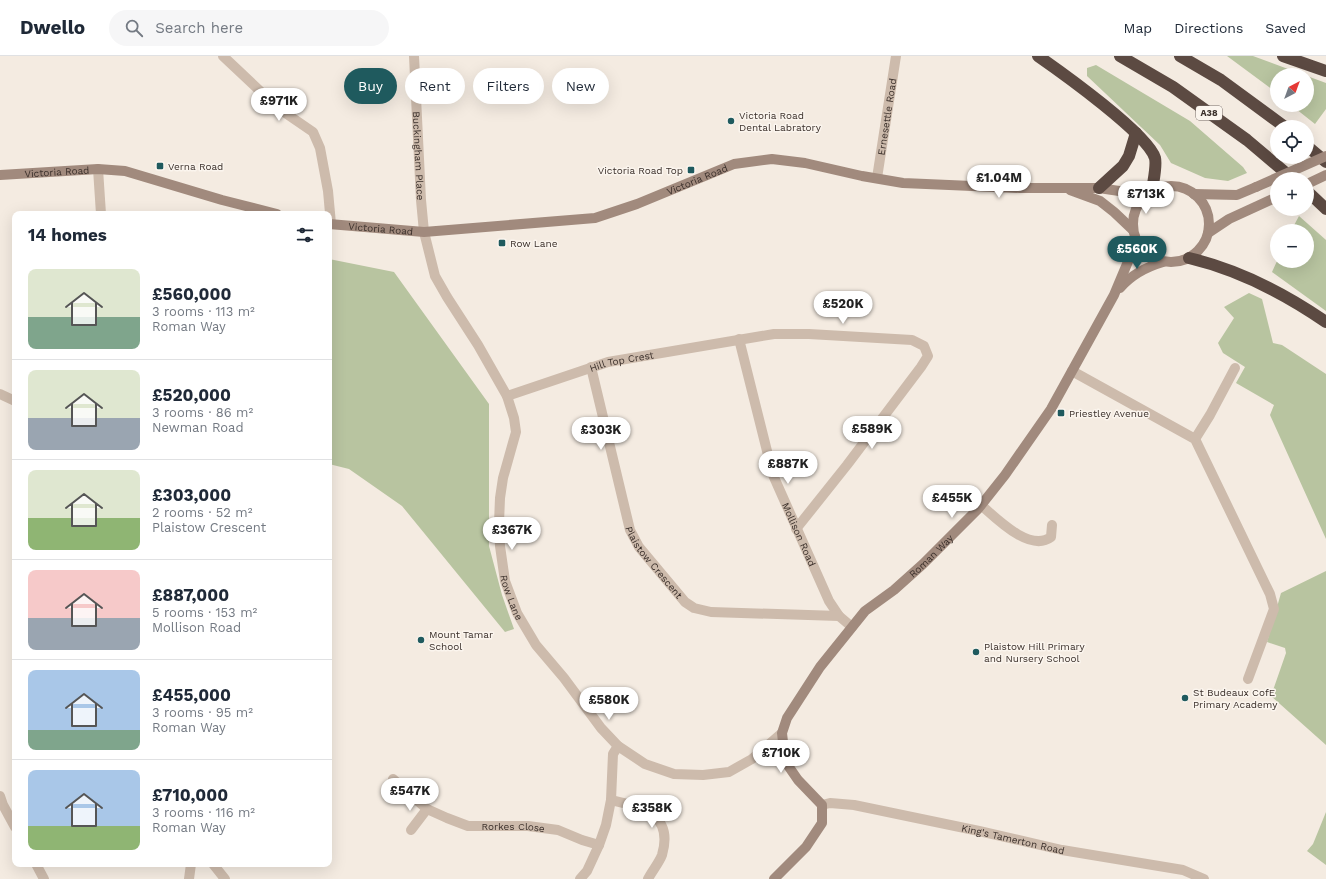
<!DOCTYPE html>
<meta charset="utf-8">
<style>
:root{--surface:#fff;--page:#f6f6f7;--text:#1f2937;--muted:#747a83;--line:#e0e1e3;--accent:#1f5a5e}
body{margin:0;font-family:"Work Sans",sans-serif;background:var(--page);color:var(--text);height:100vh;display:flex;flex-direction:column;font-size:15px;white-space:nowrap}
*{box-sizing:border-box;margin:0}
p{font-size:13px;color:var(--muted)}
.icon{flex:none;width:22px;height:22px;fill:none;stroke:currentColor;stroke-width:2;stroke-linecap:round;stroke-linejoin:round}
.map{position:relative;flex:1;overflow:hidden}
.details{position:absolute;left:12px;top:155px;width:320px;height:656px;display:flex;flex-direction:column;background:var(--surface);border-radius:8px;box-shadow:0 4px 16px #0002}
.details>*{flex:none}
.banner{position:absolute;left:344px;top:12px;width:380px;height:36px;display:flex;gap:8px}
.needle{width:26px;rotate:41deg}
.controls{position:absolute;left:1270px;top:12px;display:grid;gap:8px}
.controls a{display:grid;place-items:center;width:44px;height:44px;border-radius:50%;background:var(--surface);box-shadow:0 4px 16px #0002;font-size:20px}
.price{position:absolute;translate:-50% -34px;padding:0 9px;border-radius:14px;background:#fff;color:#222;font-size:13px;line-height:26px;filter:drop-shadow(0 1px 2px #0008)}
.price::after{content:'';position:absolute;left:50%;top:24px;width:12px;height:9px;margin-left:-6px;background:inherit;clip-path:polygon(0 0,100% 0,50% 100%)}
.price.active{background:var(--accent);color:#fff}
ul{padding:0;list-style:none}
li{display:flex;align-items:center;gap:12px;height:100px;padding:0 16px}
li+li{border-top:1px solid var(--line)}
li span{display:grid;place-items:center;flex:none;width:112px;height:80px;border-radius:8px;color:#555}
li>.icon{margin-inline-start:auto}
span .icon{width:48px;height:48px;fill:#fffc;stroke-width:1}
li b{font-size:17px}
h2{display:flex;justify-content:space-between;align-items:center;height:48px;padding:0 16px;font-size:17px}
.tag{padding:0 14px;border-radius:18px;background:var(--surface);box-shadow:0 4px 16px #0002;font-size:14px;line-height:36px}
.tag.active{background:var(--accent);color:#fff}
header{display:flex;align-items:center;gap:24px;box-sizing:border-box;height:56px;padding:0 20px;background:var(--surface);border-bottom:1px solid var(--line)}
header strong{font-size:19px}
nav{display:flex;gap:22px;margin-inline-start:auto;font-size:14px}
.search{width:280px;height:36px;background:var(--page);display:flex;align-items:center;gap:10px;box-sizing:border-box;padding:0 14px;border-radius:22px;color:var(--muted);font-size:15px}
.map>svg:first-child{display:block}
.green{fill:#b8c4a0}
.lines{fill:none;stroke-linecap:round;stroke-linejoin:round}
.street{stroke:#cdbbac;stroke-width:10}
.secondary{stroke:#a18a7d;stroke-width:10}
.highway{stroke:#5c4a42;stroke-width:12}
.secondary-bridge{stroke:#a18a7d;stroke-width:10}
.poi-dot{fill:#1f5a5e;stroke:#fbf5ee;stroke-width:1.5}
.labels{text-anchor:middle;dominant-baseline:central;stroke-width:3;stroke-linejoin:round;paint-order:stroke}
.shield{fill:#fbf5ee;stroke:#756b66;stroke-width:1}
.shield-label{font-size:9px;font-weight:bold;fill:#3b302b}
.poi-label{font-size:10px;fill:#3b302b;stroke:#fbf5ee;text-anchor:start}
.street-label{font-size:10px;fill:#3b302b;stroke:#fbf5ee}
</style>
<header>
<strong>Dwello</strong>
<div class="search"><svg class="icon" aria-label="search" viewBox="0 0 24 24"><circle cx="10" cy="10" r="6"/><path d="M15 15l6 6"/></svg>Search here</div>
<nav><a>Map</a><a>Directions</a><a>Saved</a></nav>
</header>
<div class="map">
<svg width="1326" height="823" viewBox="0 0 1326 823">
<rect width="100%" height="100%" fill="#f4ebe1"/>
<g class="green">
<polygon points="1227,0 1253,0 1304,19 1277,19 1277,37"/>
<polygon points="1096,9 1190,65 1243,111 1247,117 1228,125 1205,122 1171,107 1160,89 1087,20 1087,12"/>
<polygon points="1307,20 1326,27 1326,53 1315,68 1291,49 1307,49"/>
<polygon points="1299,160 1326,184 1326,255 1272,216 1277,205 1307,205 1307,175 1291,175"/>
<polygon points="329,203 394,216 489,348 489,490 502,539 514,573 505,576 402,450 349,413 329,408"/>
<polygon points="1249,237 1262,243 1273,287 1282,289 1326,318 1326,483 1270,359 1274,349 1236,327 1245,311 1223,297 1218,287 1234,262 1224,251"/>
<polygon points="1326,515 1326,689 1271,640 1286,597 1285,592 1267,586 1281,537"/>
<polygon points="1326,756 1326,809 1307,795 1313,788"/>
</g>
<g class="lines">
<g class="street">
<polyline points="223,0 278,52 313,76 320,92 328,135 331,168"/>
<path id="s1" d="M414,0L421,144L424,176L435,220L447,241L478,289L507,340L514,362L516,376L503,422L500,442L499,467L500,490L505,525L517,557L536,589L564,622L601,672L618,690L645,708L674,718L703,719L729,716L752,703L782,677"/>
<polyline points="98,113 101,158"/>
<path id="s2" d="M877,122L896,0"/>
<path id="s3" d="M739,283L773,419L829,545L839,560L852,571"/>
<path id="s4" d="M591,311L630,474L639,491L685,546L694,552L711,556L839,560"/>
<polyline points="1072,315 1195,383 1270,538 1274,553 1248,623"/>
<polyline points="0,338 15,345"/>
<path id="s5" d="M507,340L608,306L774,278H809L912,284L924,290L928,300L921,311L847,409L796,473"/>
<polyline points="1195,383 1210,359 1235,312"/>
<path d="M981,449C996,462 1030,497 1051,481L1052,469"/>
<path id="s6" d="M393,723L427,753L447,762L468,770H528L558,774L582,784L599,789"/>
<polyline points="0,740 3,749 15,771"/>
<path d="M611,744C642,751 674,758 662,799C659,807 652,815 648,823"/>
<path id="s7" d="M822,749L830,747L854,749L979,775L1062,794L1183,814L1204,823"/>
<polyline points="411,774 427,753"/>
<polyline points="36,808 44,823"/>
<polyline points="213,808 225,823"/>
<polyline points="189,823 191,808"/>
<polyline points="580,823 587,815 599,789 606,769 611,744 613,698 618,690"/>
</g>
<g class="secondary">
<path id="s8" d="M0,119L98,113L125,115L222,144L277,158"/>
<polyline points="1307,128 1326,119"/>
<circle cx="1171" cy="168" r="38"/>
<polyline points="1070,134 1100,145 1114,156 1133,174"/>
<polyline points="1194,138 1237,139 1256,131"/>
<path id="s9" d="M329,168L424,176L595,162L637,148L734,108L772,103L805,107L862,120L903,127L1020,132H1099L1146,139"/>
<polyline points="1208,177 1229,163 1277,141"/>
<path d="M1120,232C1132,218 1146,211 1163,206"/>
<path id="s10" d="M774,823L806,791L822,767V749L798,724L789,711L784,695L782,677L787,662L820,611L865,555L894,534L923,508L978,453L1005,419L1051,353L1114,239L1132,196L1135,181"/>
</g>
<g class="highway">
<path d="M1038,0C1061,16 1148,78 1155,102C1157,110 1153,126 1152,135"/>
<polyline points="1120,0 1173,31 1247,84 1293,123"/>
<polyline points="1180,0 1221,24 1285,71"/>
<polyline points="1283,0 1326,15"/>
<polyline points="1307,90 1326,106"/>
<polyline points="1099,132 1123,110 1129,100 1136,77"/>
<polyline points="1307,135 1326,153"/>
<path d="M1189,202C1239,214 1284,237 1326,266"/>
</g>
<polyline class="secondary-bridge" points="1256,131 1326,100"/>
</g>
<g class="poi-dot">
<circle cx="731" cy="65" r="4"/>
<rect x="156" y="106" width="8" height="8" rx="2"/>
<rect x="687" y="110" width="8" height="8" rx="2"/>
<rect x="498" y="183" width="8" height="8" rx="2"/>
<rect x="1057" y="353" width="8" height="8" rx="2"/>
<circle cx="421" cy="584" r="4"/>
<circle cx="976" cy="596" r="4"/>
<circle cx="1185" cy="642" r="4"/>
</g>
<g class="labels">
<rect class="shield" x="1196" y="50" width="26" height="14" rx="3"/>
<g class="shield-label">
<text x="1209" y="57">A38</text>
</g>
<g class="poi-label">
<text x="739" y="59">Victoria Road<tspan x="739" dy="12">Dental Labratory</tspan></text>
<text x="168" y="110">Verna Road</text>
<text x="683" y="114" text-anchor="end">Victoria Road Top</text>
<text x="510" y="187">Row Lane</text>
<text x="1069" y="357">Priestley Avenue</text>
<text x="429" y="578">Mount Tamar<tspan x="429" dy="12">School</tspan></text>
<text x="984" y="590">Plaistow Hill Primary<tspan x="984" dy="12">and Nursery School</tspan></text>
<text x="1193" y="636">St Budeaux CofE<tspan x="1193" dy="12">Primary Academy</tspan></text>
</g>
<g class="street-label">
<text stroke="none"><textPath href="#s2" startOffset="62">Ernesettle Road</textPath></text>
<text stroke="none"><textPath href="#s1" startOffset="100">Buckingham Place</textPath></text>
<text stroke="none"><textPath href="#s8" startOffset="57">Victoria Road</textPath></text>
<text stroke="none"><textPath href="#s9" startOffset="376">Victoria Road</textPath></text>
<text stroke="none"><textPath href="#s9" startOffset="52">Victoria Road</textPath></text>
<text stroke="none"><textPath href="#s5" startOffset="120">Hill Top Crest</textPath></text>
<text stroke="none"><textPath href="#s3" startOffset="205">Mollison Road</textPath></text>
<text stroke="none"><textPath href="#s10" startOffset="412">Roman Way</textPath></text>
<text stroke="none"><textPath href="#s4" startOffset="208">Plaistow Crescent</textPath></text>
<text stroke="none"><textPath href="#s1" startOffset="568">Row Lane</textPath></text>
<text stroke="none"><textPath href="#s6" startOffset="135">Rorkes Close</textPath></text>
<text stroke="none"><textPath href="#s7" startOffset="195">King's Tamerton Road</textPath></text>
</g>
</g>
</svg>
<div class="controls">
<a><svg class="needle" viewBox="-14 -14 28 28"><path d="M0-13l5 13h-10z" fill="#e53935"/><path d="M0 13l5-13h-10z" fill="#747a83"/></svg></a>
<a><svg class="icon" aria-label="locate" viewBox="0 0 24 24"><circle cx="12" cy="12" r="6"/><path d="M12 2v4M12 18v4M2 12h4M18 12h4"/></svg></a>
<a>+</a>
<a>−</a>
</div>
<b class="price" style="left:279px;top:66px">£971K</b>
<b class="price" style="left:999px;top:143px">£1.04M</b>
<b class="price" style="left:1146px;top:159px">£713K</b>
<b class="price active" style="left:1137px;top:214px">£560K</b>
<b class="price" style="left:843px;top:269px">£520K</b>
<b class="price" style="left:872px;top:394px">£589K</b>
<b class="price" style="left:601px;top:395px">£303K</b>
<b class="price" style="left:788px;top:429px">£887K</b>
<b class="price" style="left:952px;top:463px">£455K</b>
<b class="price" style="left:512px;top:495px">£367K</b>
<b class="price" style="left:609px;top:665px">£580K</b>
<b class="price" style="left:781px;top:718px">£710K</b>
<b class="price" style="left:410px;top:756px">£547K</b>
<b class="price" style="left:652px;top:773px">£358K</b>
<div class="banner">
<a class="tag active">Buy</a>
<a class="tag">Rent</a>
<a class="tag">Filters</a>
<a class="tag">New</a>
</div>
<section class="details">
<h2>14 homes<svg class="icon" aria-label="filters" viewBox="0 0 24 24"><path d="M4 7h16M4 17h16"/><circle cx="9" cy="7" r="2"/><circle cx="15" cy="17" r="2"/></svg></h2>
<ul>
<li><span style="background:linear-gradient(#dfe7d0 60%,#7fa58c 0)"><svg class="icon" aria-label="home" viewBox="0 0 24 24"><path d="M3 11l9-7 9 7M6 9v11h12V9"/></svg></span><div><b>£560,000</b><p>3 rooms · 113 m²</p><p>Roman Way</p></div></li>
<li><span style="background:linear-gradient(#dfe7d0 60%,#9aa5b1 0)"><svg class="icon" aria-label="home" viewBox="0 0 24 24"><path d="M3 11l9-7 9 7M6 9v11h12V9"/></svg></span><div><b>£520,000</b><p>3 rooms · 86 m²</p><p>Newman Road</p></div></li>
<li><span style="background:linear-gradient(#dfe7d0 60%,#8fb573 0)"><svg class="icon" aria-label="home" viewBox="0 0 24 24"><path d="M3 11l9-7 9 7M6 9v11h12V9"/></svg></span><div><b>£303,000</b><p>2 rooms · 52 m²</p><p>Plaistow Crescent</p></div></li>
<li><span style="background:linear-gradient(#f6c9c9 60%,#9aa5b1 0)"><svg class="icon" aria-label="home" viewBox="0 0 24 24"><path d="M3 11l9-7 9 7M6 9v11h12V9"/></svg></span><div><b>£887,000</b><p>5 rooms · 153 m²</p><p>Mollison Road</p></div></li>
<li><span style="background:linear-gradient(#a9c7e8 75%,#7fa58c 0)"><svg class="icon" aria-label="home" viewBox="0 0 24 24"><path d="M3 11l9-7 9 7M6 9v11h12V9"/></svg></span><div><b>£455,000</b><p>3 rooms · 95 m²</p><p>Roman Way</p></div></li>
<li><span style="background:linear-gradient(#a9c7e8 70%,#8fb573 0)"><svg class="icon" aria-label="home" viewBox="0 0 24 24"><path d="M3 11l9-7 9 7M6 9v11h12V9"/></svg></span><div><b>£710,000</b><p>3 rooms · 116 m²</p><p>Roman Way</p></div></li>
</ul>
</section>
</div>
